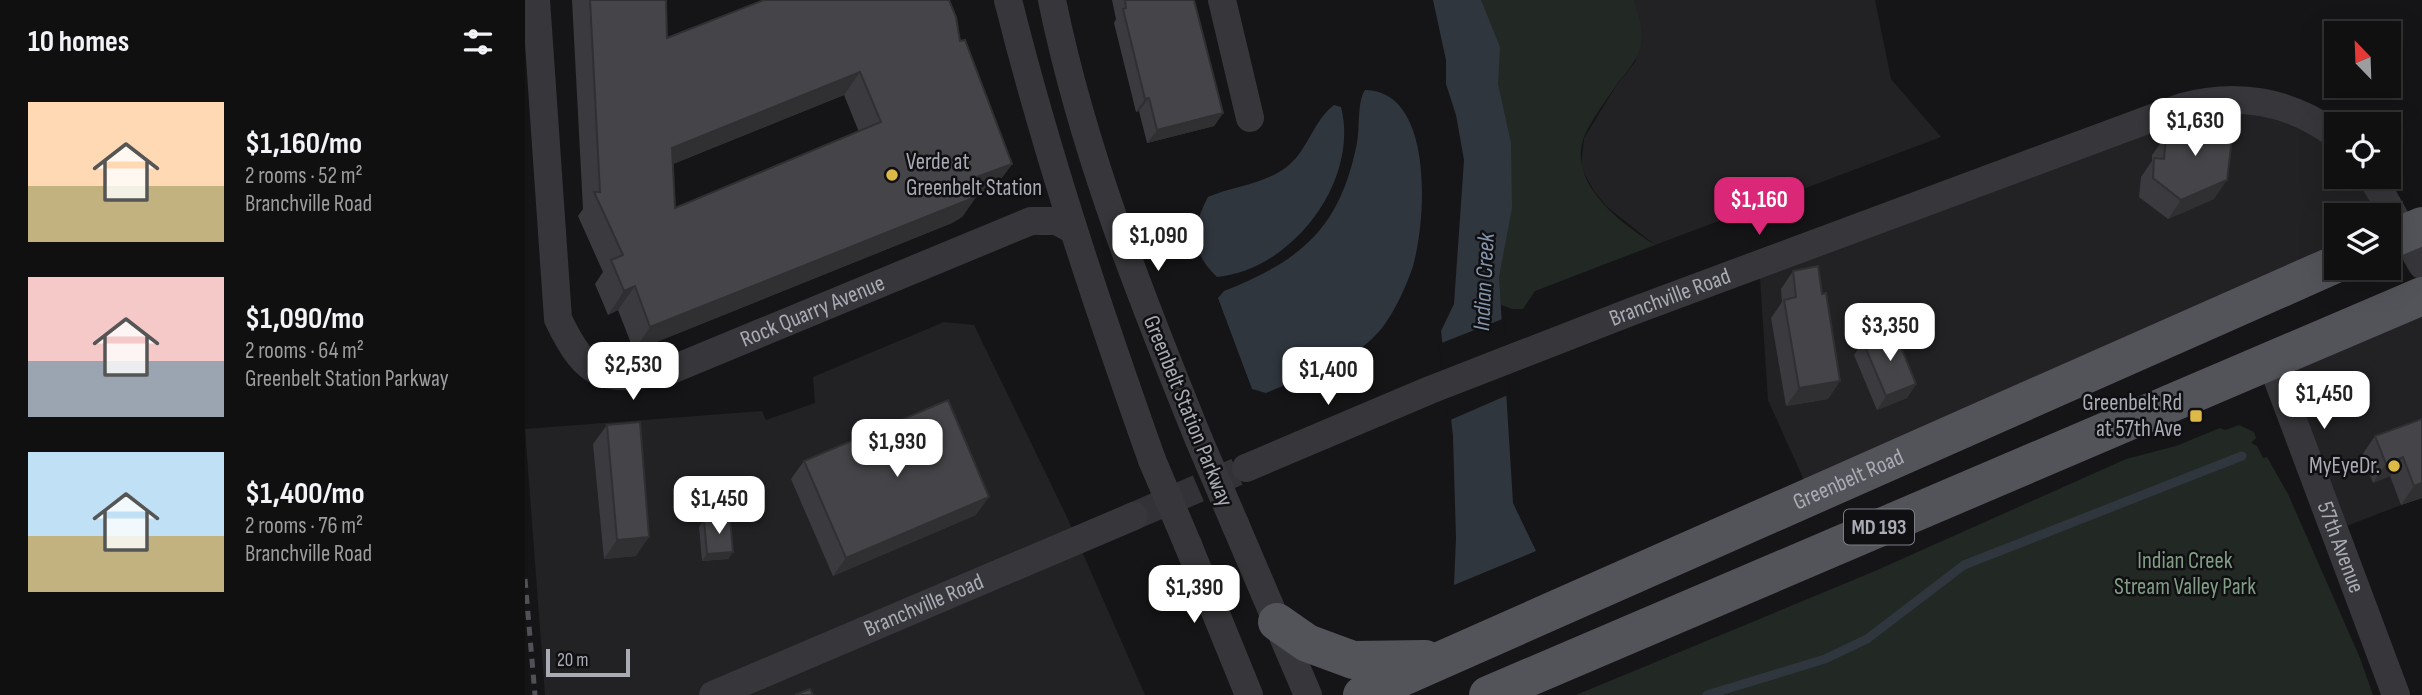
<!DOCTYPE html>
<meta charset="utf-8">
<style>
:root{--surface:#101011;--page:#19191a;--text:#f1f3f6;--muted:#9c9d9f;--line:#303031;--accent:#db2777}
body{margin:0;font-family:"Sofia Sans Condensed",sans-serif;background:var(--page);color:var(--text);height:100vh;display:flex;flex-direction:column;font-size:26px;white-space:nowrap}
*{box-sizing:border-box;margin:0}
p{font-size:23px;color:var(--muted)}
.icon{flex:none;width:38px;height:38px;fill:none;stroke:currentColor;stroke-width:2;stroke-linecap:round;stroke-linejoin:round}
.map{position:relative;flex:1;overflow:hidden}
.sheet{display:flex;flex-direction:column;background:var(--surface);width:525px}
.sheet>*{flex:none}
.needle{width:46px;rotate:337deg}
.buttons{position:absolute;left:1799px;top:21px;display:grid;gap:14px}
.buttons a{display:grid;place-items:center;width:77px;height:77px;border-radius:0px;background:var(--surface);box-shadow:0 7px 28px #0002,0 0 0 2px var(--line);font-size:35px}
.scale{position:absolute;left:21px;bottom:18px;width:84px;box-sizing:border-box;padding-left:7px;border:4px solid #a9abb5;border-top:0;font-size:19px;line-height:24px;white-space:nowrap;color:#a9abb5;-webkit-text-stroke:5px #101012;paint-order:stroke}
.price{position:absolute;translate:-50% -60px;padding:0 16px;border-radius:14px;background:#fff;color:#222;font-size:23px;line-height:46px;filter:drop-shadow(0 2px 4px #0008)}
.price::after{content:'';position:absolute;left:50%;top:42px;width:21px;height:16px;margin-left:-10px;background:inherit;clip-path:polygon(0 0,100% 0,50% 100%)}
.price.selected{background:var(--accent);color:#fff}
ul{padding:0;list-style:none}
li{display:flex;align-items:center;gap:21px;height:175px;padding:0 28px}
li span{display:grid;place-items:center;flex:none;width:196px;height:140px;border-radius:0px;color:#555}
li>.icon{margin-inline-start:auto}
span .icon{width:84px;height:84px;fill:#fffc;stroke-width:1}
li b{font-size:30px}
h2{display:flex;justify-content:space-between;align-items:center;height:84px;padding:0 28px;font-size:30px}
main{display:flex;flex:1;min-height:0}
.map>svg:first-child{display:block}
.built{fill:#222124}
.green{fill:#222823}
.water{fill:#30363e}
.pier{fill:#151517}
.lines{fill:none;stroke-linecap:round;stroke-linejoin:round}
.stream{stroke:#30363e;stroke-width:9}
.street-tunnel{stroke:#333337;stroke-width:28;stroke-dasharray:28 14;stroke-linecap:butt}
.street{stroke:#37373b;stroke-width:28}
.primary{stroke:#53545a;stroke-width:38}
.rail{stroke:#505156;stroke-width:5;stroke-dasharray:9 7;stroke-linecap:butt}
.street-bridge{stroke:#37373b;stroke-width:28}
.wall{fill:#3b3b3f;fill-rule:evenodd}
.shaded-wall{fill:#303033}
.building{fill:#454549;stroke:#303033;stroke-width:2;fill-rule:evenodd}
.poi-dot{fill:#ddb947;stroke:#101012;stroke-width:2.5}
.labels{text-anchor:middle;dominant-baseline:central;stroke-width:5;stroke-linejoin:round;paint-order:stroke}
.shield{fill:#101012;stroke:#7b7c84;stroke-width:2}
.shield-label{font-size:21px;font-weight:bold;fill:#a9abb5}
.poi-label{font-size:23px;fill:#a9abb5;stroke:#101012;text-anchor:end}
.street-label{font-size:23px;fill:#a9abb5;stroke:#101012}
.park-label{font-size:23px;fill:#829e86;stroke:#101012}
.water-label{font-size:24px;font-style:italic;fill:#8495ac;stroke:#101012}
</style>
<main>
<section class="sheet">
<h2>10 homes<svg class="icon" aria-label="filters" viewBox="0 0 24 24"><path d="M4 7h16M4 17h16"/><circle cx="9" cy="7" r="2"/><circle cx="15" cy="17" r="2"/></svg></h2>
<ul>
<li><span style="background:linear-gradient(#ffd9b3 60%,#c2b280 0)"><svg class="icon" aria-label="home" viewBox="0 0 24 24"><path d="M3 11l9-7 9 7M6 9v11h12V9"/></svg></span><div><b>$1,160/mo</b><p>2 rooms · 52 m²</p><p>Branchville Road</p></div></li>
<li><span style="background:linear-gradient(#f6c9c9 60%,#9aa5b1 0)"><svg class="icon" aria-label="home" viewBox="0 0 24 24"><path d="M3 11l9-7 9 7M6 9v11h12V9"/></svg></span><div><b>$1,090/mo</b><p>2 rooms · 64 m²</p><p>Greenbelt Station Parkway</p></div></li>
<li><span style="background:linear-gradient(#bfe0f5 60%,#c2b280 0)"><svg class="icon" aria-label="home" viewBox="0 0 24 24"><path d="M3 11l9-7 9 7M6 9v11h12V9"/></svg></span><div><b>$1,400/mo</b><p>2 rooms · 76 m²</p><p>Branchville Road</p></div></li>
</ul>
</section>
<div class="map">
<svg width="1897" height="695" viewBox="0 0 1897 695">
<rect width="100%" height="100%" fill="#151517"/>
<g class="built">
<polygon points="1109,0 1350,0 1366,79 1416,137 1130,245 1081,206 1069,191 1056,167 1059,138 1091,86 1110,62 1117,38"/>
<polygon points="1681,101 1811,135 1811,177 1847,177 1864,215 1811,215 1811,264 1287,498 1243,400 1234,263"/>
<polygon points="1897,296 1897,497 1811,530 1745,359"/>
<polygon points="419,322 449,325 541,515 620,695 20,695 0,429 237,411 241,420 290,403 288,377"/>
</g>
<g class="green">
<path d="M941,0H1109C1112,11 1117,25 1117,36C1117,57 1101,72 1090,87C1080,102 1066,120 1059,137C1042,184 1096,223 1130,245L1010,291L998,309H987L954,297Z"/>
<polygon points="1714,425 1729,432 1731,438 1726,443 1732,446 1738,458 1742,457 1763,494 1835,658 1848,695 1051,695 1350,571 1601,459 1651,446 1695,428 1700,430"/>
</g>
<g class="water">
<polygon points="908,0 956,0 975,47 973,84 986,143 987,208 974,277 988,503 1011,551 929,585 931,538 928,436 916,331 929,304 939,160 931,115 921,84 921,60"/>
<path d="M840,90C910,91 901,221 888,266C882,285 869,313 857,328C829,363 780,376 741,393L727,389L693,298L699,291C777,260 815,228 832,143C835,128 832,102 840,90Z"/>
<path d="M809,105L816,107C835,181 767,270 692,277C665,252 667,227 683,197C709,186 742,184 764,165C783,149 789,120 809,105Z"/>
</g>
<polygon class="pier" points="980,318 985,394 923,421 914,344"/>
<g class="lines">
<polyline class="stream" points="1182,695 1300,659 1342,639 1439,565 1717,456"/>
<polyline class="street-tunnel" points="609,516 721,468"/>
<g class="street">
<path id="s1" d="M11,0L33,319C63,382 81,382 146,370L506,221H532L548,230"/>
<path d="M483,0C522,156 573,308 627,460"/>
<path d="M527,0C558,152 616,297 674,440"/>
<polyline points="697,0 725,118"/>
<polyline points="1847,177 1897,265"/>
<path id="s2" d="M1745,359L1871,695"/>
<path id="s3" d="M721,468L905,390L1108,311L1657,107C1712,92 1765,101 1811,135"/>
<polyline points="710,524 783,695"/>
<polyline points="663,545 724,695"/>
<path id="s4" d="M188,695L609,516"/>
</g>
<g class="primary">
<polyline points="1864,240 1897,226"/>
<polyline points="752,622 782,643 828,660 900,659"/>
<path id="s5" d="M837,695L1811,264"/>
<polyline points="963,695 1897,296"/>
</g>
<polyline class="rail" points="0,579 10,695"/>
<g class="street-bridge">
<polyline points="674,440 710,524"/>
<polyline points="627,460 663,545"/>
</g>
</g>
<g class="wall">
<path d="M47,0H141L142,38L435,41L487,164L470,187L453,194L437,217L427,223L109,351L93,310L83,315L70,284L78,272L53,216L58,209ZM319,95L334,132L150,208L148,164Z"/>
<polygon points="587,0 669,0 698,113 689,126 622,143 614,111 611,112 589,23 591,19"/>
<polygon points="1641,136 1689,199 1643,219 1614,197 1616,177 1627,161 1627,155"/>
<polygon points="1268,271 1297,294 1315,381 1303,399 1261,406 1246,318 1257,302 1256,289"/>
<polygon points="1338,342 1391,384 1382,398 1352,410 1329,355"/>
<polygon points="1897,419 1897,498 1876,505 1865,476 1848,483 1837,455 1850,436"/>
<polygon points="82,425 111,556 79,559 68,444"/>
<polygon points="279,461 451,515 308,576 266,479"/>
<polygon points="179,520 208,552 203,559 177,561 174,527"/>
</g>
<g class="shaded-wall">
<polygon points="335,72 319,95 131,171 147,148"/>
<polygon points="624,98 614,111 611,112 620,99"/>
<polygon points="698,113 689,126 622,143 632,130"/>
<polygon points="487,164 470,187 453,194 437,217 427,223 109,351 125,327 446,179"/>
<polygon points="1702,180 1689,199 1643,219 1656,200"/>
<polygon points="110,286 93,310 83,315 99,291"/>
<polygon points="1315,381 1303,399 1261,406 1274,388"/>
<polygon points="1391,384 1382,398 1352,410 1361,396"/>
<polygon points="1878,457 1865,476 1848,483 1861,464"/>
<polygon points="1897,483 1897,498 1876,505 1889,486"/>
<polygon points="464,497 451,515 308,576 321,558"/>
<polygon points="124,537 111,556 79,559 92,540"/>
<polygon points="208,552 203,559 177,561 182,554"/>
</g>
<g class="building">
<path d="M65,0H141L142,38L239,0H424L431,17L435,41L440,40L487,164L446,179L453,193L443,200L125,327L110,286L99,291L86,260L98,255L69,192H75ZM335,72L356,122L150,208L147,148Z"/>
<polygon points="600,0 669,0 698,113 632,130 624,98 620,99 598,9 601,8"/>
<polygon points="1688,115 1708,130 1702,180 1656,200 1628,178 1629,158 1639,159 1641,136"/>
<polygon points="1293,266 1297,294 1301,293 1315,381 1274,388 1259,300 1271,297 1268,271"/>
<polygon points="1369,330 1391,384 1361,396 1338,342"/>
<polygon points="423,400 464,497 321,558 279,461"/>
<polygon points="1897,419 1897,483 1889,486 1878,457 1861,464 1850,436"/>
<polygon points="115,422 124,537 92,540 82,425"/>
<polygon points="205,518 208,552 182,554 179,520"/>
<polygon points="285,689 288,695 270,695"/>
</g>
<g class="poi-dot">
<circle cx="367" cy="175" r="7"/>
<rect x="1664" y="409" width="14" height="14" rx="3.5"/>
<circle cx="1869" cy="466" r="7"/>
</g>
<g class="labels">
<rect class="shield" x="1319" y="509.5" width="70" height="35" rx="5"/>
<g class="shield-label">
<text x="1354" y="527">MD 193</text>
</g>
<g class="poi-label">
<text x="381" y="162" text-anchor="start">Verde at<tspan x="381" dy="26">Greenbelt Station</tspan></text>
<text x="1657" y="403">Greenbelt Rd<tspan x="1657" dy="26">at 57th Ave</tspan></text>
<text x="1855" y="466">MyEyeDr.</text>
</g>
<g class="street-label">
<text stroke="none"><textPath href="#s3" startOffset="457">Branchville Road</textPath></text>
<text stroke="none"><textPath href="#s1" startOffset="614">Rock Quarry Avenue</textPath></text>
<text transform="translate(663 411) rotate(68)">Greenbelt Station Parkway</text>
<text stroke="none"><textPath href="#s5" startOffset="532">Greenbelt Road</textPath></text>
<text stroke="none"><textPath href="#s2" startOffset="201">57th Avenue</textPath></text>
<text stroke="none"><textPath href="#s4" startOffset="229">Branchville Road</textPath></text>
</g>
<g class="park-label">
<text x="1660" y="561">Indian Creek<tspan x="1660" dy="26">Stream Valley Park</tspan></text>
</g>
<g class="water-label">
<text transform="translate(959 282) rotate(-87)">Indian Creek</text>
</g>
</g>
</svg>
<div class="buttons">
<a><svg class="needle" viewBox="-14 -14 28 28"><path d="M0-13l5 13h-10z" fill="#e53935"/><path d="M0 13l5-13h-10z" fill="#9c9d9f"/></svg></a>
<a><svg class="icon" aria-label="locate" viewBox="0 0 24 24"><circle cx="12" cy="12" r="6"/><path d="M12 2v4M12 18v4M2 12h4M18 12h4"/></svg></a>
<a><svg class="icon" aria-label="layers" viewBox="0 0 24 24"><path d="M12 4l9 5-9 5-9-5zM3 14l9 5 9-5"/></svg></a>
</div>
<div class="scale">20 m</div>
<b class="price" style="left:1670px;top:158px">$1,630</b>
<b class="price selected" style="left:1234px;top:237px">$1,160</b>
<b class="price" style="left:633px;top:273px">$1,090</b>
<b class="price" style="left:1365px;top:363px">$3,350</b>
<b class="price" style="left:108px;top:402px">$2,530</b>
<b class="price" style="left:803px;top:407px">$1,400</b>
<b class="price" style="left:1799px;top:431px">$1,450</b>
<b class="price" style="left:372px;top:479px">$1,930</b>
<b class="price" style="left:194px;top:536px">$1,450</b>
<b class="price" style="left:669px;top:625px">$1,390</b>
</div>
</main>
